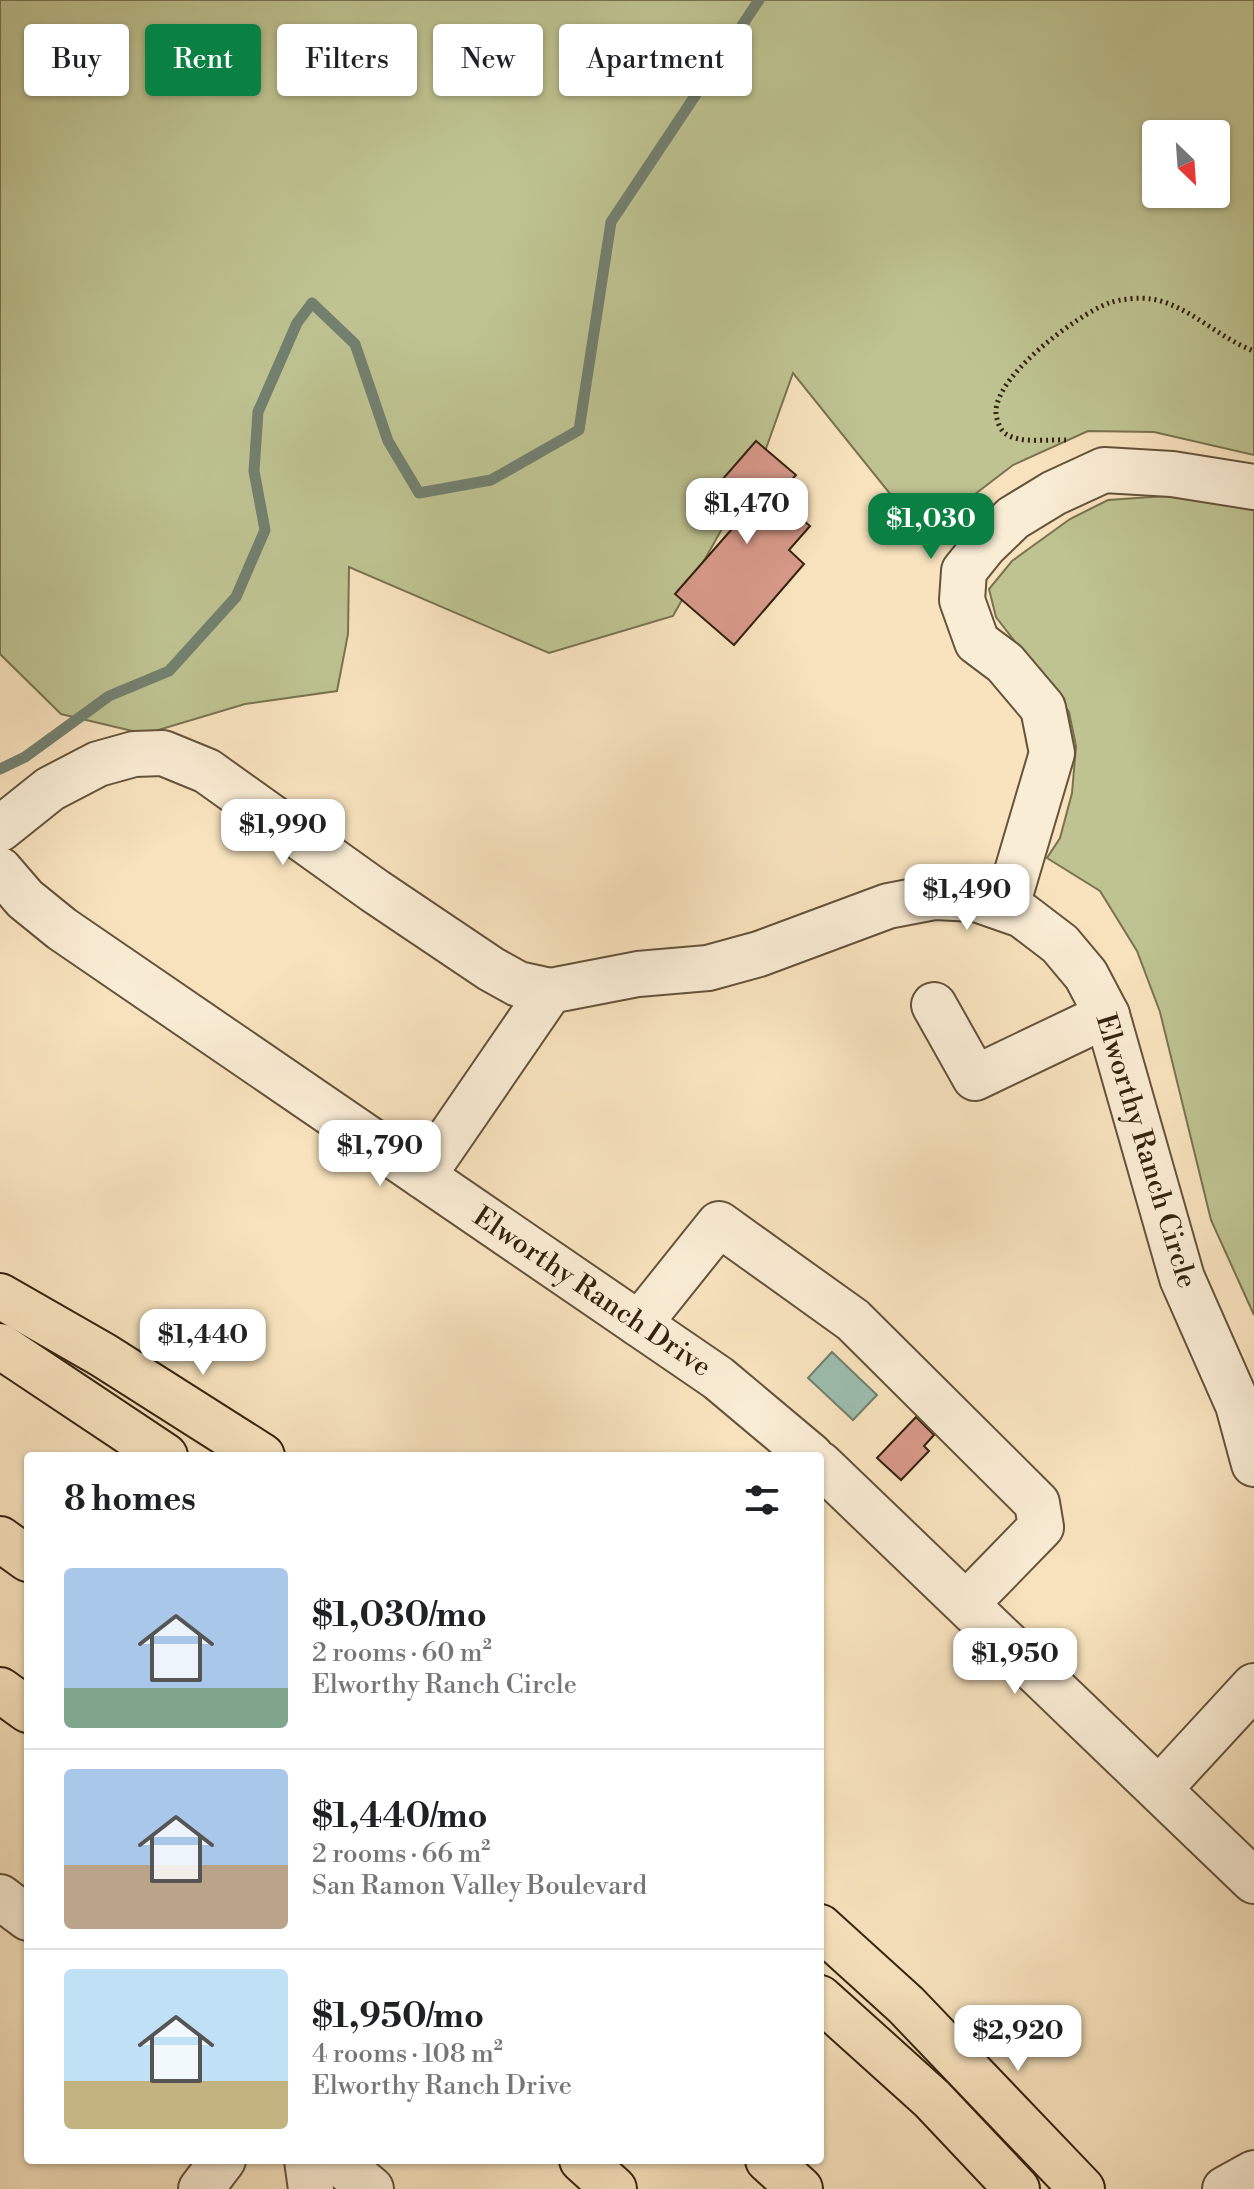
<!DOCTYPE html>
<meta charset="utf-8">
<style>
:root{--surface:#fff;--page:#f6f6f6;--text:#202124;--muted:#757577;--line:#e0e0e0;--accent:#0b8043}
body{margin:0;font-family:"Libre Bodoni",serif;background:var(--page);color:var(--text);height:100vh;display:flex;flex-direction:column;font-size:30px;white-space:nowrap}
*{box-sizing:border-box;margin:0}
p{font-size:26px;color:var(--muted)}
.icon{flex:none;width:44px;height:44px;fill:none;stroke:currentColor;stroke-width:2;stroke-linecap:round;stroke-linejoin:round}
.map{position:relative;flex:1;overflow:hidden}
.details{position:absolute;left:24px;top:1452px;width:800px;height:712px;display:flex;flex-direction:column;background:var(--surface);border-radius:8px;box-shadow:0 2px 6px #0004}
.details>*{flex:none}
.top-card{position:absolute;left:24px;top:24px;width:800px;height:72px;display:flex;gap:16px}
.needle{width:52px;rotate:155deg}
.controls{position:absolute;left:1142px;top:120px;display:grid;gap:16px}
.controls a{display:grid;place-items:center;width:88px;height:88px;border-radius:8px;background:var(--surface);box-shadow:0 2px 6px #0004;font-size:40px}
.price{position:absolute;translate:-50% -68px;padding:0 18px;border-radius:16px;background:#fff;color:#222;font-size:26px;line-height:52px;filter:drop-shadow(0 2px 4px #0008)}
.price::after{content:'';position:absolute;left:50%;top:48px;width:24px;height:18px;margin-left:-12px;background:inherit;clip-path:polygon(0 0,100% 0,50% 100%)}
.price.active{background:var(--accent);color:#fff}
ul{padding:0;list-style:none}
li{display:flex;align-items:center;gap:24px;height:200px;padding:0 40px}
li+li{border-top:2px solid var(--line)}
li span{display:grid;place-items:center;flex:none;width:224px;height:160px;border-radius:8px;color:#555}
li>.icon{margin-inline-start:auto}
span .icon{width:96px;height:96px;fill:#fffc;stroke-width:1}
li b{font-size:34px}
h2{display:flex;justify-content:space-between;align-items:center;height:96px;padding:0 40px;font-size:34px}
.tag{padding:0 28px;border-radius:8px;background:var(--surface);box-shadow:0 2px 6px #0004;font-size:28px;line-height:72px}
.tag.active{background:var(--accent);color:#fff}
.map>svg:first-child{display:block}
.green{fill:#bec391;stroke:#797350;stroke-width:2;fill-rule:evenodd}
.water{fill:#9dbeaf;stroke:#73806f;stroke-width:2}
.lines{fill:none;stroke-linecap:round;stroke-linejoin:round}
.stream{stroke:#73806f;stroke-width:11}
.building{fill:#d8998a;stroke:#34230e;stroke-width:2}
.minor-casing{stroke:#65533a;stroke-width:48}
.major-casing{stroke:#34230e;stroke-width:48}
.highway-casing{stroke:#34230e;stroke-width:48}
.path{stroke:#34230e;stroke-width:5;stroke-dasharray:2 4;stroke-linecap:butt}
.minor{stroke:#faedd5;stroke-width:44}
.major{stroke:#f8e3be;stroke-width:44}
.highway{stroke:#f8e3be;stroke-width:44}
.labels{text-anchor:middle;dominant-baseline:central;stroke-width:6;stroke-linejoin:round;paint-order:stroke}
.street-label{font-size:28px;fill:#34230e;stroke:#faedd5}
</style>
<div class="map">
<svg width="1254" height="2189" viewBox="0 0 1254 2189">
<rect width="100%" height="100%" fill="#f8e3be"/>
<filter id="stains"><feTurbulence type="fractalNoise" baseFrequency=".0025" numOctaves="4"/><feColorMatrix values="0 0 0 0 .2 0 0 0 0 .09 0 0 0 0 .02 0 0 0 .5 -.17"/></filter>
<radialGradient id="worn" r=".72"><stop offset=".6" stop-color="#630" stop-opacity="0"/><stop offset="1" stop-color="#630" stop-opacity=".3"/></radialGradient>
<g class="green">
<path d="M0,0H1254V455L1154,432L1088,431L1013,465L936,524L891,495L793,373L764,454L673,616L549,653L349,567L348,634L337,691L245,704L145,734L61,714L0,654ZM1156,134H1216V194H1156Z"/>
<polygon points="1166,496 1254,504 1254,1315 1211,1220 1160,1012 1137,951 1100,891 1047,858 1060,838 1072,793 1076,746 1069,712 996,617 989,589 1012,561 1070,519 1108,500"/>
</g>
<polygon class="water" points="832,1352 877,1395 853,1420 808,1378"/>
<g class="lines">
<polyline class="stream" points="0,769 25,757 109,696 169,671 236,597 265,530 254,471 258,412 297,323 312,303 355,344 388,441 419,493 491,480 579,430 611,222 759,0"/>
</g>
<g class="building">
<polygon points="756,441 796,475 776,497 810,526 789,550 804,564 734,645 675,594 731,530 701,504"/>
<polygon points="916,1417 934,1435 924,1446 929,1451 901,1480 877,1458"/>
</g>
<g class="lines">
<defs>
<g id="minor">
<polyline points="0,829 50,789 98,764 134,754 163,753 207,771 375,891 491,969 518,984 550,991"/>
<polyline points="0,870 25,899 62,929 718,1378 811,1456"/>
<polyline points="1006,909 1052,753 1043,708 1005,663 977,642 962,600 964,571 984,546 1013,518 1054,493 1104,470 1172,474 1254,487"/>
<polyline points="934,1005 975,1078 1107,1015"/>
<polyline points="423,1176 550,991 638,974 708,968 759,954 888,906 935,897 976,899 1022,915 1060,944 1086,975 1107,1015 1182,1278 1238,1405 1254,1464"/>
<polyline points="639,1324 719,1224 853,1320 1037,1503 1041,1527 967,1603"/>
<polyline points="820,1464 1254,1881"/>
<polyline points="1160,1788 1254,1686"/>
<polyline points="0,1897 28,1918"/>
<polyline points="307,2160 311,2189"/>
<polyline points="336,2160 371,2189"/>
<polyline points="201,2189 223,2160"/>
<polyline points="1225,2189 1254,2173"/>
</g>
<g id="major">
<polyline points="0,1296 103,1355 262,1456"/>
<polyline points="0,1346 165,1456"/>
<polyline points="820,1927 906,2005 1082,2189"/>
<polyline points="820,1998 932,2099 1017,2189"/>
</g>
<g id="highway">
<polyline points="0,1539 28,1559"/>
<polyline points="0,1690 28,1710"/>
<polyline points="582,2160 614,2189"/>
<polyline points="768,2160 800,2189"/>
</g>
</defs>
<use href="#minor" class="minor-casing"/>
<use href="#major" class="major-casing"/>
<use href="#highway" class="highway-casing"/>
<path class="path" d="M1066,440C1049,439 1021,444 1006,434C1002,432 998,424 997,419C985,382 1078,314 1109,303C1120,299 1140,297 1151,299C1187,304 1220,339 1254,351"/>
<use href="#minor" class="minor"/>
<use href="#major" class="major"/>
<use href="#highway" class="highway"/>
</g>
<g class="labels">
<g class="street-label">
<text transform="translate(1146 1151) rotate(73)">Elworthy Ranch Circle</text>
<text transform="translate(592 1292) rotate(34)">Elworthy Ranch Drive</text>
</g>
</g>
<rect width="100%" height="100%" filter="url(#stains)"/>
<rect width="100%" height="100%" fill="url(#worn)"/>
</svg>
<div class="controls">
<a><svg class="needle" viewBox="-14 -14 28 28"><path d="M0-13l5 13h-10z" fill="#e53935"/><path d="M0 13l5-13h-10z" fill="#757577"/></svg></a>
</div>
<b class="price" style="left:747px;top:546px">$1,470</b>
<b class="price active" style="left:931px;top:561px">$1,030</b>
<b class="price" style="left:283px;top:867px">$1,990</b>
<b class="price" style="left:967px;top:932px">$1,490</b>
<b class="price" style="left:380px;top:1188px">$1,790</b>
<b class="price" style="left:203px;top:1377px">$1,440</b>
<b class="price" style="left:1015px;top:1696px">$1,950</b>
<b class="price" style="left:1018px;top:2073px">$2,920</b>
<div class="top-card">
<a class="tag">Buy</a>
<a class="tag active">Rent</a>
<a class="tag">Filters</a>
<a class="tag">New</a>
<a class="tag">Apartment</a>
</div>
<section class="details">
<h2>8 homes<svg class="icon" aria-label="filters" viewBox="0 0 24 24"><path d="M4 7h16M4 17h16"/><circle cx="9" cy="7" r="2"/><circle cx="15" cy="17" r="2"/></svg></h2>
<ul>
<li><span style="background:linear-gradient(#a9c7e8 75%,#7fa58c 0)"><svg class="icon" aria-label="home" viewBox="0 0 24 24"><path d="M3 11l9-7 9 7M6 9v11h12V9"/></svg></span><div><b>$1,030/mo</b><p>2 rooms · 60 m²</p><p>Elworthy Ranch Circle</p></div></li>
<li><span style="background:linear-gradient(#a9c7e8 60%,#b9a48a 0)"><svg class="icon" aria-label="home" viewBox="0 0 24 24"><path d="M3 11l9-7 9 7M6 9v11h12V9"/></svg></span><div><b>$1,440/mo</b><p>2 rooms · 66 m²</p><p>San Ramon Valley Boulevard</p></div></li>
<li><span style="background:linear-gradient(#bfe0f5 70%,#c2b280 0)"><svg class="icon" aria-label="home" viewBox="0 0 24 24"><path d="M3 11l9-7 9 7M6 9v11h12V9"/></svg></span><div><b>$1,950/mo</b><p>4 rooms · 108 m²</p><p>Elworthy Ranch Drive</p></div></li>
</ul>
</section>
</div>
